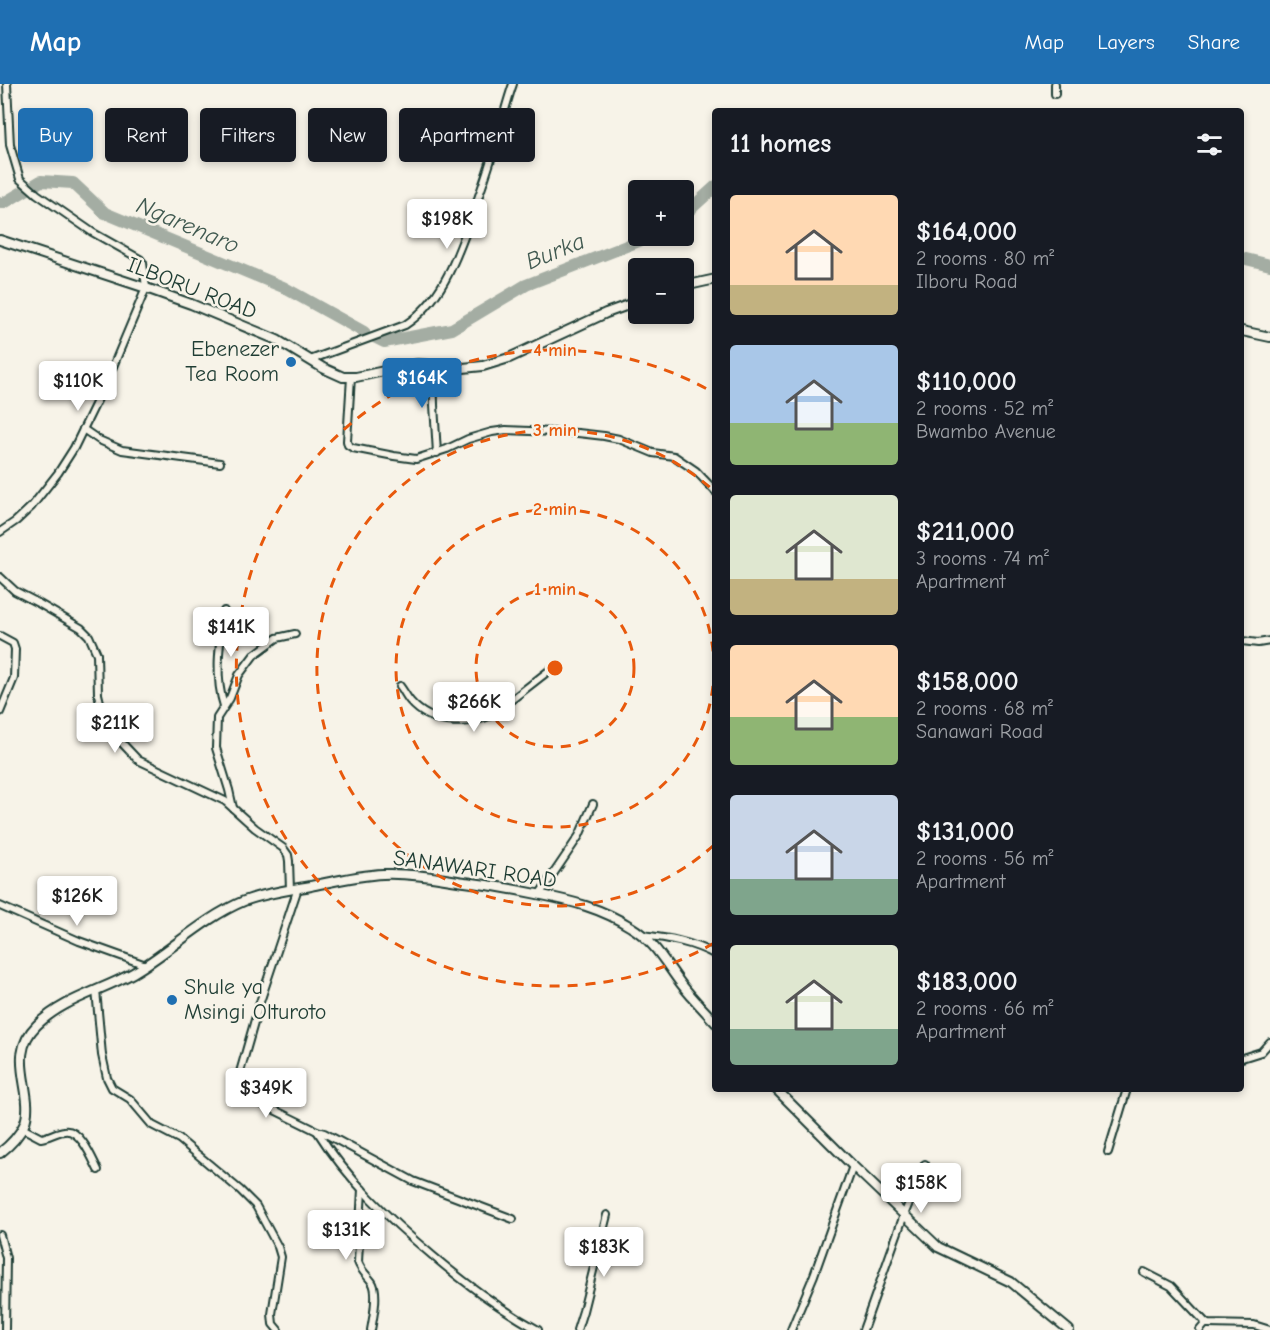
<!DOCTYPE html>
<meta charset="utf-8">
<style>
:root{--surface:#171b24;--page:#242831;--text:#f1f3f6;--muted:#9ea1a6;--accent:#1f6fb2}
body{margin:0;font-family:"Comic Neue",sans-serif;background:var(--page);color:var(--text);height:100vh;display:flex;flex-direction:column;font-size:22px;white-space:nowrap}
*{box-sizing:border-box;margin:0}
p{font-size:20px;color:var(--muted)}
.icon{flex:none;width:33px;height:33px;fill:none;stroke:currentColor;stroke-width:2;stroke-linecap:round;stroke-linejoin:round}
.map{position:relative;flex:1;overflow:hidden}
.side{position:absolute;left:712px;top:24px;width:532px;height:984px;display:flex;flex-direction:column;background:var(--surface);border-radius:6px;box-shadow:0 3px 9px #0003}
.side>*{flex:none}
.banner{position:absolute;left:18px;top:24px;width:570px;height:54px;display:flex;gap:12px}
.buttons{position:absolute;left:628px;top:96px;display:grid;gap:12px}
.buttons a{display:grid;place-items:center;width:66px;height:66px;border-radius:6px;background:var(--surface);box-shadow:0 3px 9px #0003;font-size:30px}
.price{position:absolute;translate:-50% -51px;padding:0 14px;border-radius:6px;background:#fff;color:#222;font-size:20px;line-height:39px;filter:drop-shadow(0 2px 3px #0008)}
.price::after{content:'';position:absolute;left:50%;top:36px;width:18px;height:14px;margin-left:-9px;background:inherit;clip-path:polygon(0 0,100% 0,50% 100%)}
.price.active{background:var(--accent);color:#fff}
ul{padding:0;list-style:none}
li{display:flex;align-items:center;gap:18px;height:150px;padding:0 18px}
li span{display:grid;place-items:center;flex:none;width:168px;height:120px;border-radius:6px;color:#555}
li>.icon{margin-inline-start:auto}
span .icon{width:72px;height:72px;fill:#fffc;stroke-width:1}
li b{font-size:26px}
h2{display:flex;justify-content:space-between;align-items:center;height:72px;padding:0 18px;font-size:26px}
.tag{padding:0 21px;border-radius:6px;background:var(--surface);box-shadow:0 3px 9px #0003;font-size:21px;line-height:54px}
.tag.active{background:var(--accent);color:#fff}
header{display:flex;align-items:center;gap:36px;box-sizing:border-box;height:84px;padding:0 30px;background:var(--accent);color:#fff}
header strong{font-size:28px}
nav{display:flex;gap:33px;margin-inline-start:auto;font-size:21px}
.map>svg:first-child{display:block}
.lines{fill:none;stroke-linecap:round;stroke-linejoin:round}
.river{stroke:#a4ada3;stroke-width:12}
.minor-casing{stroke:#1f3d34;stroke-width:10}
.tertiary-casing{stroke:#1f3d34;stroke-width:12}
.minor{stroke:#f7f3e8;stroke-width:6}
.tertiary{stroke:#f7f3e8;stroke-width:8}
.ring{fill:none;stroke:#e8590c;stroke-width:3;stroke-dasharray:10 8}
.poi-dot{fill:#1f6fb2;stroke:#f7f3e8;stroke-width:2}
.labels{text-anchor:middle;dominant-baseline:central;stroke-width:5;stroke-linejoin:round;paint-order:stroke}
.street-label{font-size:22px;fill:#1f3d34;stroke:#f7f3e8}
.poi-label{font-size:22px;fill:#1f3d34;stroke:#f7f3e8;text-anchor:end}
.water-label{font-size:24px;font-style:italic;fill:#405950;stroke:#f7f3e8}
.centre{fill:#e8590c;stroke:#f7f3e8;stroke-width:3}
.ring-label{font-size:18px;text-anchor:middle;font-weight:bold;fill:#e8590c;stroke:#f7f3e8;stroke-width:5;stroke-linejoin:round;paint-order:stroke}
</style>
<header>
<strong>Map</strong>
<nav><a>Map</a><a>Layers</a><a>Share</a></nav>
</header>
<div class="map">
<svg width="1270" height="1246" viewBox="0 0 1270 1246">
<rect width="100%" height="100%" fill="#f7f3e8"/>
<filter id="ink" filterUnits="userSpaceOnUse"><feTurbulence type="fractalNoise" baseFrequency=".0167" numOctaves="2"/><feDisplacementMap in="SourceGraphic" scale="12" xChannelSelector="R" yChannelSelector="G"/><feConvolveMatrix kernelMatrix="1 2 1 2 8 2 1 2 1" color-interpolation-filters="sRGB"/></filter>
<g filter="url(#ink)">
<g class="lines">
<g class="river">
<polyline points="0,119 4,119 41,97 73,99 105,129 283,203 364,248"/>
<polyline points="684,131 716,102"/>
<polyline points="1242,174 1270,181"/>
<polyline points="376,254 384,258 452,245 526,201 652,152"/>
</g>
<defs>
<g id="minor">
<polyline points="1055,10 1055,0"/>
<path d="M310,276L405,241C442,217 456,175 470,137C479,112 488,87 495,62C501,41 506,20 513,0"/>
<polyline points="433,281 434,321 437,369"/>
<polyline points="351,293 347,357 348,361 353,364 394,372 416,375 447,365 468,355 492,348 506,346 578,349 604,352 619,355 653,369 674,372 696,387 716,408"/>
<polyline points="83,345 99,356 122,366 220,379"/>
<polyline points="0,448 16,437 32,422 58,389 74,364 109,292 146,204 144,187 143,179 140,175 92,148 37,110 20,95 10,61 7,0"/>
<polyline points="0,493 15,507 38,519 81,544 89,552 97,570 98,610 104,635 122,659 138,676 225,717 255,744 283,764 288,771 289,777 290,806"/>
<polyline points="0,552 13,559 15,565 14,594 0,628"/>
<polyline points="1242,557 1258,559 1270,557"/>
<path d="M400,602C404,607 407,614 411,618C431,641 466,642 492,631L551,585"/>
<path d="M224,622C214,591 220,558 224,527"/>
<polyline points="233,724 229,706 216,664 217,634 230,614 239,591 254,571 277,554 295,550"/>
<polyline points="298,804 260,918 238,995 239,1006 242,1010 317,1047 324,1049 413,1097 513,1135"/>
<polyline points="539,811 579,752 593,720"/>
<polyline points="0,822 79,857 146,881"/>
<path d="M642,851C668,854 692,858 716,871"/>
<polyline points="96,906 102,971 107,994 112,1004 130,1015 152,1041 179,1055 240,1106 256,1122 278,1163 281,1173 272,1230 273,1240 278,1246"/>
<polyline points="1242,974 1261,968 1270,958"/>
<path d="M22,1044L41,1054C49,1053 56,1048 64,1047C80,1044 92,1074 98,1086"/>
<path d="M317,1047C347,1095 389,1135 433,1172C466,1200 500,1225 538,1246"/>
<polyline points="1108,1068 1127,1005"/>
<path d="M362,1105L358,1178C361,1187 367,1191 372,1198C379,1208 373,1234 371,1246"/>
<polyline points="0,1151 6,1174 5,1246"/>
<polyline points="1144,1188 1171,1202 1206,1239 1208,1240 1254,1241 1270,1246"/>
<polyline points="577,1246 583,1227 607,1131"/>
<polyline points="791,1246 814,1191 853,1082"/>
<polyline points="863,1246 904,1131 925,1080"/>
<polyline points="1200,1246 1206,1239"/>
</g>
<g id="tertiary">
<polyline points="0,156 146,204 191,220 277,256 323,284 343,293 356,293 417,280 463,284 483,282 509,274 606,229 639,217"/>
<polyline points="684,202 716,195"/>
<polyline points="1242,247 1270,253"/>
<polyline points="776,1005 853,1082 938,1163 1011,1198 1069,1246"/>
<path d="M0,1069C9,1062 19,1052 24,1041C37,1009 4,973 37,941C63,915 101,907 133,889C171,867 203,834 244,817C265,809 289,806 311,802C335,797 359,791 383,790C410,789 438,794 465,798C489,801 513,805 537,810C572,817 601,824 631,843C653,856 665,878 679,897C690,912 703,925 716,939"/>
</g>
</defs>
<use href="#minor" class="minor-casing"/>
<use href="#tertiary" class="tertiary-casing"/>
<use href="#minor" class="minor"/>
<use href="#tertiary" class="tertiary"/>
</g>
</g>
<g class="ring">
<circle cx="555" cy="584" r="79"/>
<circle cx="555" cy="584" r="159"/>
<path d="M714 761A238 238 0 1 1 714 407"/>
<path d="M714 859A318 318 0 1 1 714 309"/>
</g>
<g class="poi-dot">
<circle cx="291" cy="278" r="6"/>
<circle cx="172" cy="916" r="6"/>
</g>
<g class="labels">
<g class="street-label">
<text transform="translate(192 204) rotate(21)">ILBORU ROAD</text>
<text transform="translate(475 785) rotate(8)">SANAWARI ROAD</text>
</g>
<g class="poi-label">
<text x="279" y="265">Ebenezer<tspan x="279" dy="25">Tea Room</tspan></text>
<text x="184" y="903" text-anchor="start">Shule ya<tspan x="184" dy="25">Msingi Olturoto</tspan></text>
</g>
<g class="water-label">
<text transform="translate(188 141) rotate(23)">Ngarenaro</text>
<text transform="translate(555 167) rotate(-22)">Burka</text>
</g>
</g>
<circle cx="555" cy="584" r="9" class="centre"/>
<g class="ring-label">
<text x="555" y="272">4 min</text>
<text x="555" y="352">3 min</text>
<text x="555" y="431">2 min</text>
<text x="555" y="511">1 min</text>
</g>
</svg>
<div class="buttons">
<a>+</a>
<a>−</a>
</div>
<b class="price" style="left:447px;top:166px">$198K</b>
<b class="price active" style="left:422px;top:325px">$164K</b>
<b class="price" style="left:78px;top:328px">$110K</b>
<b class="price" style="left:231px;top:574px">$141K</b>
<b class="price" style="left:474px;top:649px">$266K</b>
<b class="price" style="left:115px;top:670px">$211K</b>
<b class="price" style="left:77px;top:843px">$126K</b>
<b class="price" style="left:266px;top:1035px">$349K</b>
<b class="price" style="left:921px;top:1130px">$158K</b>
<b class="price" style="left:346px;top:1177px">$131K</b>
<b class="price" style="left:604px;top:1194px">$183K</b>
<div class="banner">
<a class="tag active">Buy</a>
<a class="tag">Rent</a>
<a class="tag">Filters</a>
<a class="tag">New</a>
<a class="tag">Apartment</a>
</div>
<section class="side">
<h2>11 homes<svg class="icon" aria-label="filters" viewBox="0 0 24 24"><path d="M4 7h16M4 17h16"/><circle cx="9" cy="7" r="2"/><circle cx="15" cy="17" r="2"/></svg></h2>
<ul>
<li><span style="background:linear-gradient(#ffd9b3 75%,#c2b280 0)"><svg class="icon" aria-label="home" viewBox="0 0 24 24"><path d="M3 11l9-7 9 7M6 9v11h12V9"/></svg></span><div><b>$164,000</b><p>2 rooms · 80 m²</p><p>Ilboru Road</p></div></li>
<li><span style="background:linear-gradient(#a9c7e8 65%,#8fb573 0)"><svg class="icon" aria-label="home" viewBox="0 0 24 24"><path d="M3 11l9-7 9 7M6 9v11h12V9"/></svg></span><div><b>$110,000</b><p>2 rooms · 52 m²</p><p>Bwambo Avenue</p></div></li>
<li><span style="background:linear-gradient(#dfe7d0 70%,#c2b280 0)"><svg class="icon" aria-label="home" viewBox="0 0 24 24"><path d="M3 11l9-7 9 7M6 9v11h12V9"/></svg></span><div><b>$211,000</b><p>3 rooms · 74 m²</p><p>Apartment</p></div></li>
<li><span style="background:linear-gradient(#ffd9b3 60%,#8fb573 0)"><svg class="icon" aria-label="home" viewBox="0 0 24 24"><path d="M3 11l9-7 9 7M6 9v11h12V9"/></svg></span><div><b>$158,000</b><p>2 rooms · 68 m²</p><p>Sanawari Road</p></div></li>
<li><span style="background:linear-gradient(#c9d6e8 70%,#7fa58c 0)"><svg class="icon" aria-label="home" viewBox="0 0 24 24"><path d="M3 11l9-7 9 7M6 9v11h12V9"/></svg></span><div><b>$131,000</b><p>2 rooms · 56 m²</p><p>Apartment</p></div></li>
<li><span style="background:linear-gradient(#dfe7d0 70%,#7fa58c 0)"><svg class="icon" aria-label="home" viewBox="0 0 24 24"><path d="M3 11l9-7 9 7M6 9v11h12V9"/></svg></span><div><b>$183,000</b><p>2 rooms · 66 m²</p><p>Apartment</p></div></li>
</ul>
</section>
</div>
